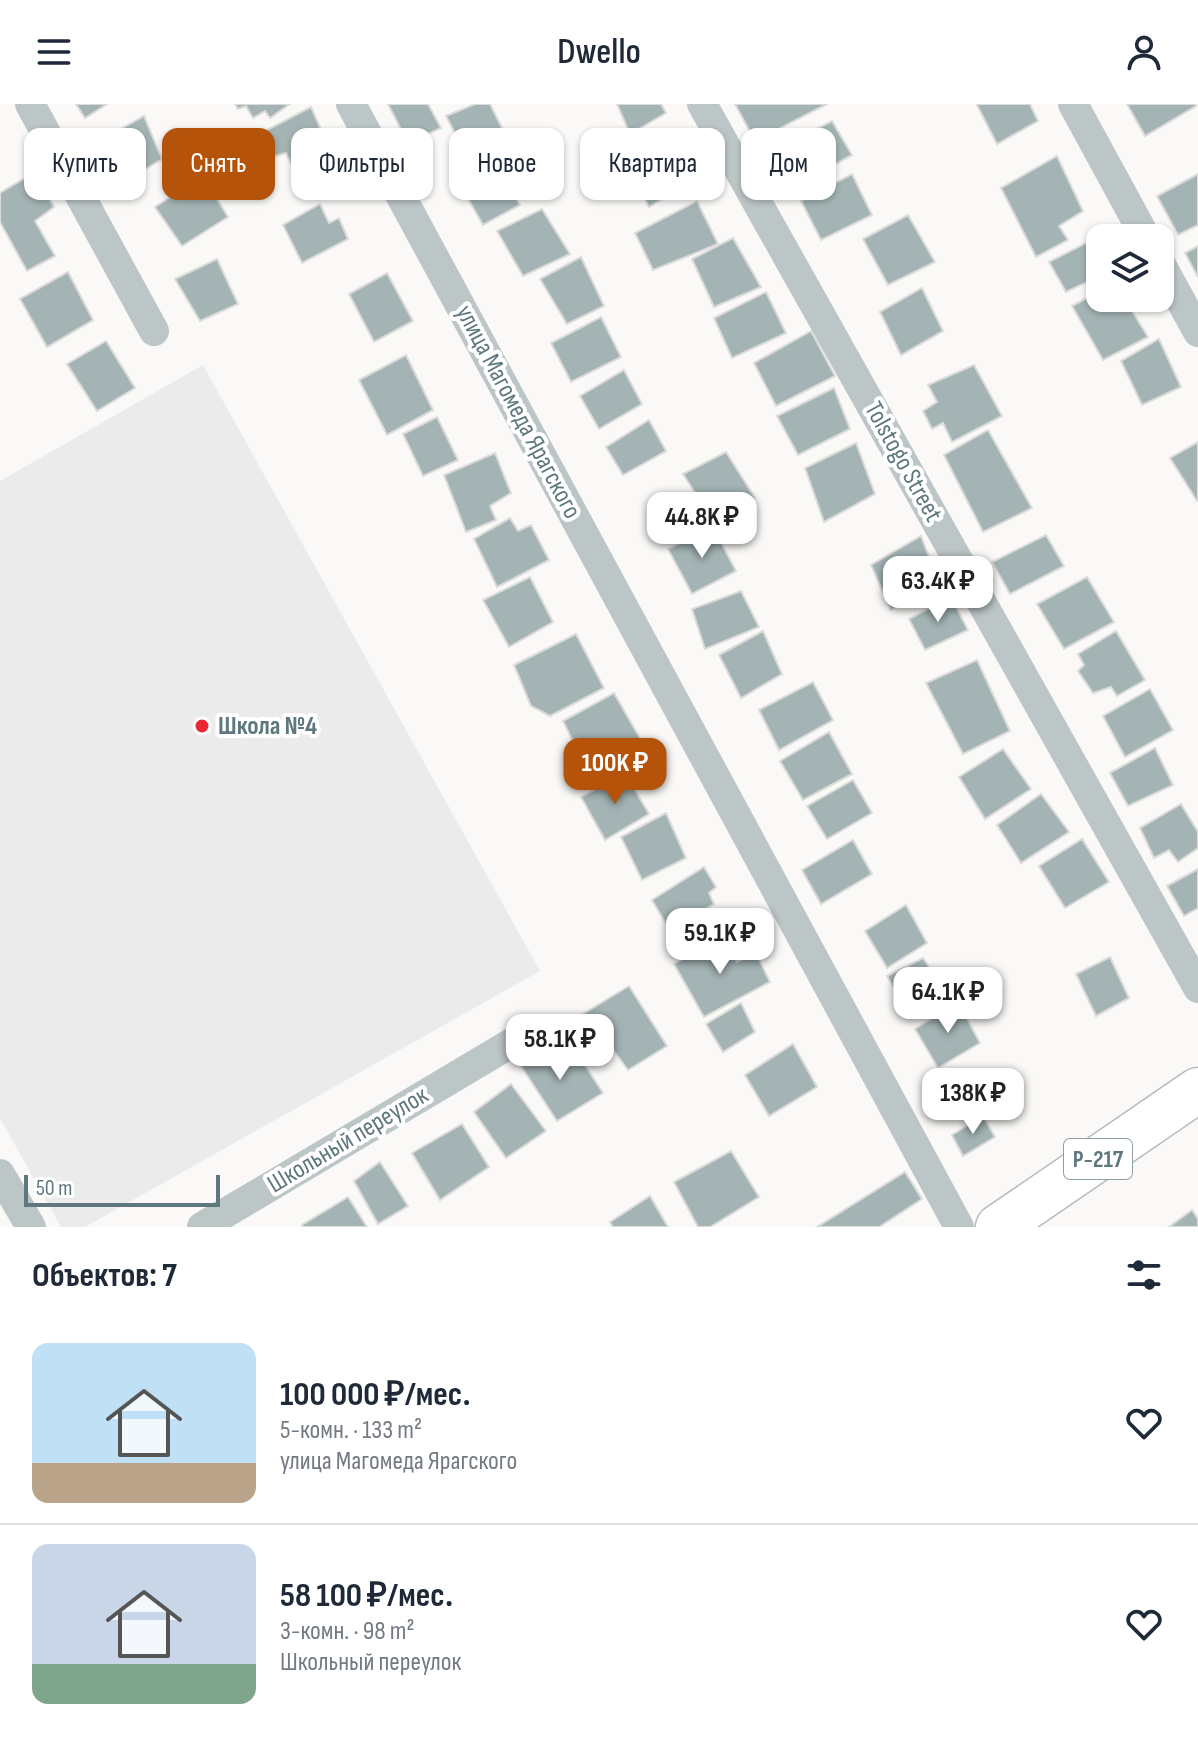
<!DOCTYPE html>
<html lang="ru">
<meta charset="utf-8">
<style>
:root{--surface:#fff;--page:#f2f2f3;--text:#1f2937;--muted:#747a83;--line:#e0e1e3;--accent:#b45309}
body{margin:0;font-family:"Sofia Sans Condensed",sans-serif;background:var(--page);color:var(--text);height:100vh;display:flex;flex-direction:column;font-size:30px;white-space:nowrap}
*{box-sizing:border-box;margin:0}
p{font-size:26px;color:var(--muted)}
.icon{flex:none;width:44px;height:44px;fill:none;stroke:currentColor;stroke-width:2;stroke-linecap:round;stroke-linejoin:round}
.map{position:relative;height:1123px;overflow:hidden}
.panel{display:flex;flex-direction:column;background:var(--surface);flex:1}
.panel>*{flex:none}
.top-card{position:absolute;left:24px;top:24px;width:1150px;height:72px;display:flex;gap:16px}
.tools{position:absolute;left:1086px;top:120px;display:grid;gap:16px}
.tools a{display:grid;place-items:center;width:88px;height:88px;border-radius:16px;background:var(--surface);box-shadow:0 2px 6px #0004;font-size:40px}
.scale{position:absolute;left:24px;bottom:20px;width:196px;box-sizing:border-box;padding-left:8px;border:4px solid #5e787d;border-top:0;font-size:22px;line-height:28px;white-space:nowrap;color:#5e787d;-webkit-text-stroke:6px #fff;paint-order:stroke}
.price{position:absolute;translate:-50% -68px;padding:0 18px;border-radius:16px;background:#fff;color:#222;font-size:26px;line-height:52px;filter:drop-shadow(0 2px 4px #0008)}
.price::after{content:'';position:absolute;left:50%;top:48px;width:24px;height:18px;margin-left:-12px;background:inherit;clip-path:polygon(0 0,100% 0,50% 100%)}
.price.current{background:var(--accent);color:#fff}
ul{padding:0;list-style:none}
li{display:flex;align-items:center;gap:24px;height:200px;padding:0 32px}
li+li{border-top:2px solid var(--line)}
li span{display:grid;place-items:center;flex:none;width:224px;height:160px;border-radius:16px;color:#555}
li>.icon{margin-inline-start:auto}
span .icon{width:96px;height:96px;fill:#fffc;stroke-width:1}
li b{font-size:34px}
h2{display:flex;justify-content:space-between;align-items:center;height:96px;padding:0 32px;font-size:34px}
.chip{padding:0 28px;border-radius:16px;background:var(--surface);box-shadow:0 2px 6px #0004;font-size:28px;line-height:72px}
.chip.current{background:var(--accent);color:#fff}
header{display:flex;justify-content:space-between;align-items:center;height:104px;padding:0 32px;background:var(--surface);font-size:36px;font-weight:600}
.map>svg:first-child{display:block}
.built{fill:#eaebea}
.building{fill:#a4b4b5;stroke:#dbdbd9;stroke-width:2}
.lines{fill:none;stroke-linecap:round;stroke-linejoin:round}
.highway-casing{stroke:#b3bbbc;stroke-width:47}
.street{stroke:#bdc6c7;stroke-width:30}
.highway{stroke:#fff;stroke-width:44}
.poi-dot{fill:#ea2735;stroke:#fff;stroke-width:3}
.labels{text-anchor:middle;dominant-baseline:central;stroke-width:8;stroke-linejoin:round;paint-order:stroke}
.shield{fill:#fff;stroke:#8ea0a4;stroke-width:2}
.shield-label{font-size:24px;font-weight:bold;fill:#5e787d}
.street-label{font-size:26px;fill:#5e787d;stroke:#fff}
.poi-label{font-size:26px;font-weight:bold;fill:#5e787d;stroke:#fff;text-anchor:start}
</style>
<header><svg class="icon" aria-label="menu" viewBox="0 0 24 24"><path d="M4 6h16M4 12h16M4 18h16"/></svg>Dwello<svg class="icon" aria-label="person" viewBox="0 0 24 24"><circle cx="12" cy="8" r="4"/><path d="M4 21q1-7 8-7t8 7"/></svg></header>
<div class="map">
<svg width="1198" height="1123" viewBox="0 0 1198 1123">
<rect width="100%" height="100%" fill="#faf9f7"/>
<polygon class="built" points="203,261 540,867 85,1123 61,1123 0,1014 0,377"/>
<g class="building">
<polygon points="76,0 107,0 85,14"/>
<polygon points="235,0 290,0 270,14 265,7 253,14 246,2 238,5"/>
<polygon points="388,0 428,0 441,24 408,39"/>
<polygon points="475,0 490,0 510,40 470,58 446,12"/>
<polygon points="617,0 661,0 666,9 630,30"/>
<polygon points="735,0 827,0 755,37"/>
<polygon points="978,0 1030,0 1038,17 997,40 977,1"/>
<polygon points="1127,0 1195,0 1196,2 1145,32"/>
<polygon points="311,3 327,39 317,44 326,62 298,75 286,49 275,52 266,42 261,29"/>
<polygon points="144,12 162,55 122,79 100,37"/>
<polygon points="832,17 852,51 805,77 787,40"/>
<polygon points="665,39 686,80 649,103 626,60"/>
<polygon points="1057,52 1083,107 1059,122 1068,136 1036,153 1001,84"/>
<polygon points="495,58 520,101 483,121 459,79"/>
<polygon points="35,68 54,103 35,117 55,152 27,167 0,118 0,89"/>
<polygon points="852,70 872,111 821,136 801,97"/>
<polygon points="1198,70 1198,121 1178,131 1157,92"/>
<polygon points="203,72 228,113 182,142 155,103"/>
<polygon points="697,97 718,140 653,166 635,129"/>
<polygon points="320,100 329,119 339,114 348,135 302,159 283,121"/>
<polygon points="542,105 570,150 523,172 497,127"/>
<polygon points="908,111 935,158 888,181 863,135"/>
<polygon points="733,134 761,183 714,203 692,155"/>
<polygon points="1090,137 1100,154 1100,172 1066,188 1049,158"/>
<polygon points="1198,142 1198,173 1185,149"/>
<polygon points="581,153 604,202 567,220 540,175"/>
<polygon points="217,155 238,200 200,217 175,175"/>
<polygon points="68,168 93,216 47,243 20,195"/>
<polygon points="387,169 413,217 374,238 349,190"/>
<polygon points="922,184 943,227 901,251 880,208"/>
<polygon points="1100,187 1100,194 1124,194 1148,233 1103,256 1072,202"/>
<polygon points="766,188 786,229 732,254 714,214"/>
<polygon points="601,213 621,253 571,278 551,239"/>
<polygon points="811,227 835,272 776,302 754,259"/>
<polygon points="1159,235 1181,283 1142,301 1121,257"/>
<polygon points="106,237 135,284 97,307 67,260"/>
<polygon points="406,251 433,306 387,331 359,276"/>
<polygon points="974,261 1002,312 952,338 943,319 932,325 923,307 937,298 928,281"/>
<polygon points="624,266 642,300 599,325 580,292"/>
<polygon points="834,284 850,325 798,351 777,312"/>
<polygon points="437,313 458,356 423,372 403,330"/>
<polygon points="649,316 666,347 623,371 606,343"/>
<polygon points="988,326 1032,404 983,428 944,351"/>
<polygon points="1198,338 1198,396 1197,397 1170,354"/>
<polygon points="856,339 875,390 824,418 805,364"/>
<polygon points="726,348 755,394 713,417 683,370"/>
<polygon points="495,349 511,389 490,402 496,416 466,428 444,371"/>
<polygon points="510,414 518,427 531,421 549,456 497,483 474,435"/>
<polygon points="713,423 736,467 692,490 668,445"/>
<polygon points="1046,431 1064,462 1010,490 992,458"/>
<polygon points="921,432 939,479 891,506 871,461"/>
<polygon points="530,473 553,518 509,543 483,496"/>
<polygon points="1087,473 1114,518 1064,545 1037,500"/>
<polygon points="741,487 759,523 705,545 692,505"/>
<polygon points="951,493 968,526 925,546 909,515"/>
<polygon points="763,527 782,570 741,594 719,551"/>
<polygon points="1116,527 1145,576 1117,592 1111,583 1093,589 1078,567 1084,561 1078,550"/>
<polygon points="576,530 604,584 550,612 531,602 514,561"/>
<polygon points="977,556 1010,627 963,650 926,579"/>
<polygon points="813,578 833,616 779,646 759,606"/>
<polygon points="1150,585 1173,626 1125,653 1103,612"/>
<polygon points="614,589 641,636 586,664 563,617"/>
<polygon points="829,628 852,670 803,696 780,657"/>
<polygon points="1155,644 1173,681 1128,702 1110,669"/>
<polygon points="1003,645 1031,685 985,715 959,673"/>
<polygon points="625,669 649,710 605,736 581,693"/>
<polygon points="853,676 872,709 827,735 807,702"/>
<polygon points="1041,690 1069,728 1021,759 997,721"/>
<polygon points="1181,700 1198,728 1198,744 1178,758 1169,746 1154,754 1140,724"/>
<polygon points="666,709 686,754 642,776 621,733"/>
<polygon points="1082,735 1109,778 1065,804 1039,762"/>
<polygon points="853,736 872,770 821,800 802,766"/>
<polygon points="704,763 716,783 709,789 714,800 669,825 652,796"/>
<polygon points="1198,765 1198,804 1184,812 1167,782"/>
<polygon points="906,801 927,839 887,864 865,827"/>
<polygon points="723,832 737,858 756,849 770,878 704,913 674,860"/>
<polygon points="1110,853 1129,894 1096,912 1076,870"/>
<polygon points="923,854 940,880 905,902 887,872"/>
<polygon points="629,882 667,942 628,966 606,936 590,946 571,917"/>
<polygon points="958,898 980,939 938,964 915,925"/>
<polygon points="741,899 755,928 723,948 706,920"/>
<polygon points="793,940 817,983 769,1012 745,971"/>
<polygon points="549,941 565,965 581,955 603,989 557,1017 519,959"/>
<polygon points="511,980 546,1027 506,1054 474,1008"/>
<polygon points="983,1012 995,1033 963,1052 952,1031"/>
<polygon points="462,1020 489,1063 440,1096 412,1049"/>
<polygon points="731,1047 759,1093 710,1123 698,1123 674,1078"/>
<polygon points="380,1058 408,1102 378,1120 354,1077"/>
<polygon points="905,1068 922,1095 879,1123 817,1123"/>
<polygon points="650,1092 668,1123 613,1123 610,1118"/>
<polygon points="348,1093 367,1123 303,1123 302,1121"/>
<polygon points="1192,1106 1198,1115 1198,1123 1169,1123"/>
</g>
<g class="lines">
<defs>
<polyline id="highway" points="998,1123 1198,986"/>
</defs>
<use href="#highway" class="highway-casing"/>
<g class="street">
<polyline points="30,0 154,227"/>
<polyline points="351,0 959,1123"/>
<polyline points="702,0 1198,884"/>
<polyline points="1073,0 1146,134"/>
<polyline points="1160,159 1198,228"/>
<polyline points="0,1070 31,1123"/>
<polyline points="202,1123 535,925"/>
</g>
<use href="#highway" class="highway"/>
</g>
<circle class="poi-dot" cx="202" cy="622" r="8"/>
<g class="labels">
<rect class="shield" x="1064" y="1035" width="68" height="40" rx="6"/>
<g class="shield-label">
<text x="1098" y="1055">Р-217</text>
</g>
<g class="street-label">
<text transform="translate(518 308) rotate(62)">улица Магомеда Ярагского</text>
<text transform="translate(903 358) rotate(61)">Tolstogo Street</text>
<text transform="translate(348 1036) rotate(-31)">Школьный переулок</text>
</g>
<g class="poi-label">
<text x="218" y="622">Школа №4</text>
</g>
</g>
</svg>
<div class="tools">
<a><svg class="icon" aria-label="layers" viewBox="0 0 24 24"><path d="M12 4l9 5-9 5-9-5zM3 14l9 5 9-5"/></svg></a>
</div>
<div class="scale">50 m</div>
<b class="price" style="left:702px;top:456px">44.8K ₽</b>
<b class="price" style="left:938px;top:520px">63.4K ₽</b>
<b class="price current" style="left:615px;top:702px">100K ₽</b>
<b class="price" style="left:720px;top:872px">59.1K ₽</b>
<b class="price" style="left:948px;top:931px">64.1K ₽</b>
<b class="price" style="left:560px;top:978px">58.1K ₽</b>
<b class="price" style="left:973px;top:1032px">138K ₽</b>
<div class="top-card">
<a class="chip">Купить</a>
<a class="chip current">Снять</a>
<a class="chip">Фильтры</a>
<a class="chip">Новое</a>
<a class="chip">Квартира</a>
<a class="chip">Дом</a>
</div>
</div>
<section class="panel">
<h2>Объектов: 7<svg class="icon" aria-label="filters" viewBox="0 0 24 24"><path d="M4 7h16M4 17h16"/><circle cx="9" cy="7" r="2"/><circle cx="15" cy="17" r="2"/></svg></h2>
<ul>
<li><span style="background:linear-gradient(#bfe0f5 75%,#b9a48a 0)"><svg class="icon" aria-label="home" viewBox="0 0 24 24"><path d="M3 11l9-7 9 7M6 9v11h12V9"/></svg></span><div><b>100 000 ₽/мес.</b><p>5-комн. · 133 m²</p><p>улица Магомеда Ярагского</p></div><svg class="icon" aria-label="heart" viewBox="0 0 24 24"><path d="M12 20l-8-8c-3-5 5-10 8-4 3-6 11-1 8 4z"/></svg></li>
<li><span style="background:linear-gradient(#c9d6e8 75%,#7fa58c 0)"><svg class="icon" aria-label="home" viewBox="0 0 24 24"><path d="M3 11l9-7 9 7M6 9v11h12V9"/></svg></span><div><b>58 100 ₽/мес.</b><p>3-комн. · 98 m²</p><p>Школьный переулок</p></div><svg class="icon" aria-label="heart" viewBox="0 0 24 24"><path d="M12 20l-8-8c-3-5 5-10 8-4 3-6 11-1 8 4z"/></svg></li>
</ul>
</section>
